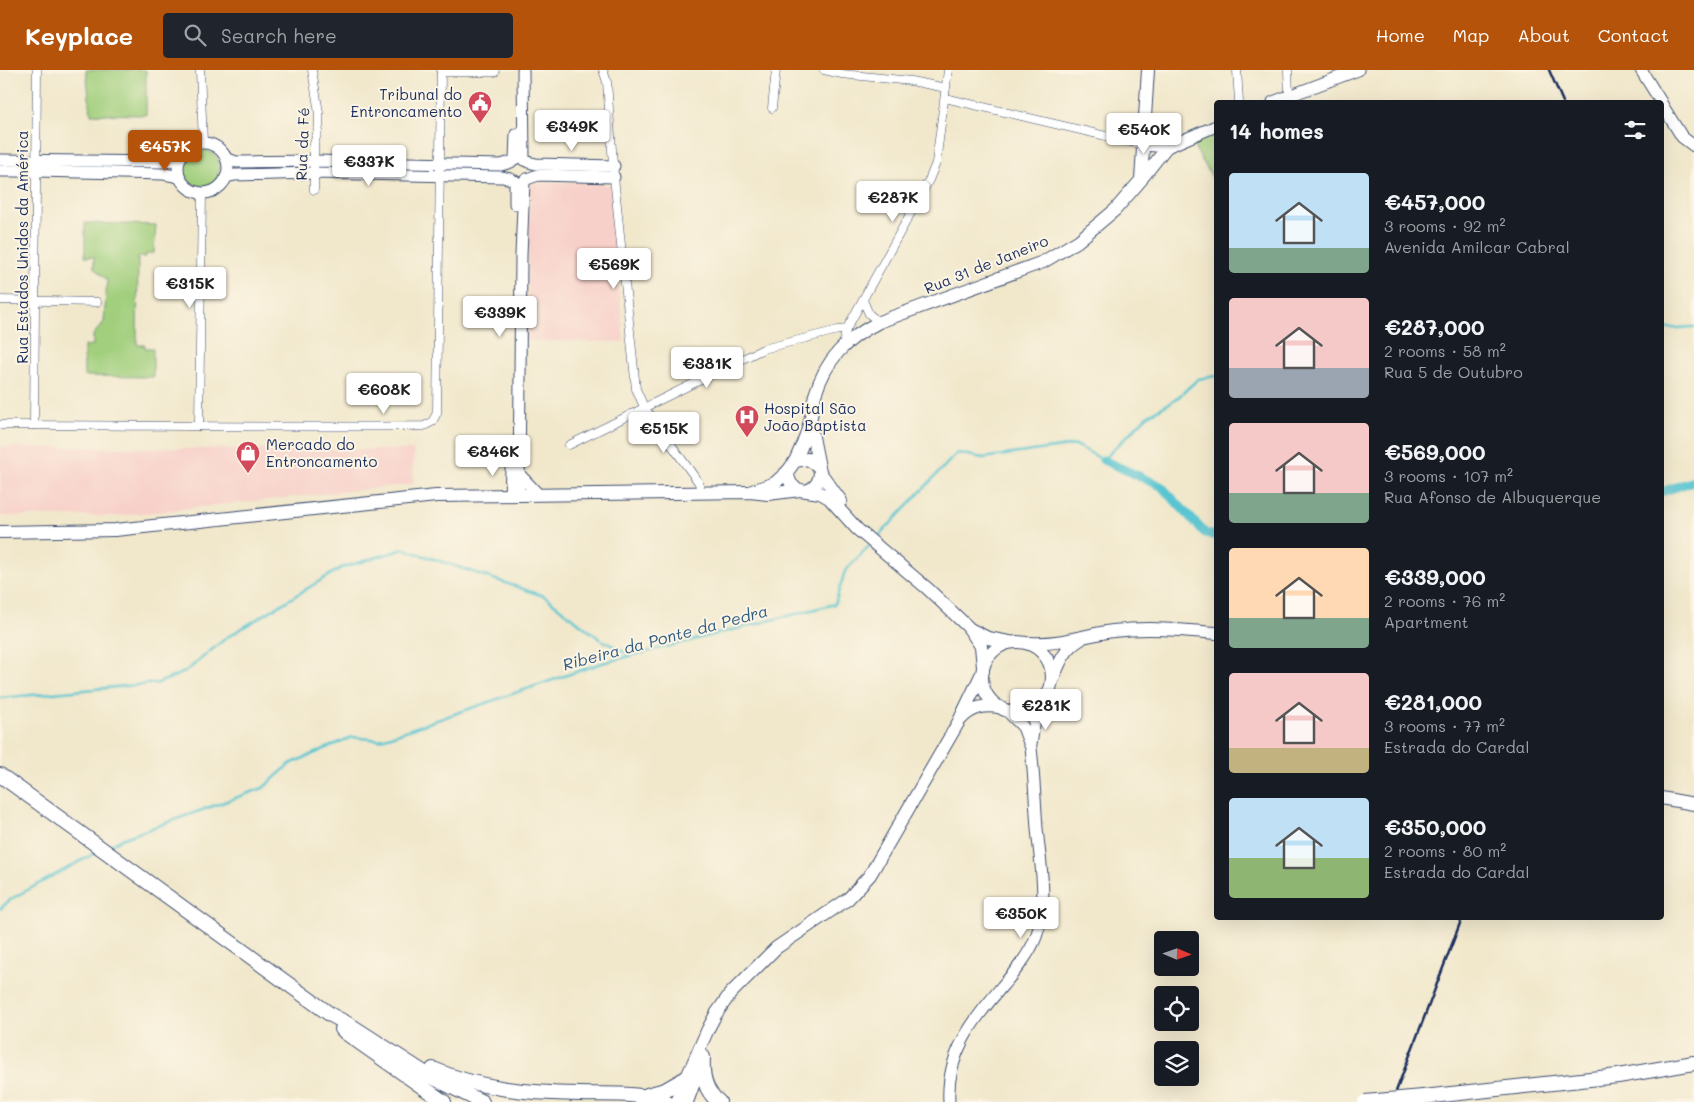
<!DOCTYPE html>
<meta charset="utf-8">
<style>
:root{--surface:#171b24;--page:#20242c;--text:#f1f3f6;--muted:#9ea1a6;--accent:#b45309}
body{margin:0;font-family:Mali,sans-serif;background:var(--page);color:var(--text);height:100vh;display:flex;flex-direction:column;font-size:19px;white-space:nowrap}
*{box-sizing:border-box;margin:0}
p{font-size:16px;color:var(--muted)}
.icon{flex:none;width:28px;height:28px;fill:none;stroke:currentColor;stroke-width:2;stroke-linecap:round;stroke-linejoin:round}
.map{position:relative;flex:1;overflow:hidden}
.panel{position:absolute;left:1214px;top:30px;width:450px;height:820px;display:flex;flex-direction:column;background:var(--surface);border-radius:5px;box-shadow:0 5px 20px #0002}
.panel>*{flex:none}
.needle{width:32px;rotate:92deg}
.controls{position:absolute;left:1154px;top:861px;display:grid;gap:10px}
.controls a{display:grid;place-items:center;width:45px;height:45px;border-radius:5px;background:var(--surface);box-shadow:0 5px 20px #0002;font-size:25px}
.price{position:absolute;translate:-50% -42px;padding:0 11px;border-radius:5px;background:#fff;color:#222;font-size:16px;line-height:32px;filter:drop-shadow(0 1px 2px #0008)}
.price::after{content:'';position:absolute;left:50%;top:30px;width:15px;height:11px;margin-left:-8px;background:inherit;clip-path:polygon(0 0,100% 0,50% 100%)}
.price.selected{background:var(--accent);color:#fff}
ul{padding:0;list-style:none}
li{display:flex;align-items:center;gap:15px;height:125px;padding:0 15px}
li span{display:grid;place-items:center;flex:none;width:140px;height:100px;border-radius:5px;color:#555}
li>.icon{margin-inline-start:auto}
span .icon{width:60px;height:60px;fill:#fffc;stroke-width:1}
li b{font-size:21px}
h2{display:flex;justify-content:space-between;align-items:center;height:60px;padding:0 15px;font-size:21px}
header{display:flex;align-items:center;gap:30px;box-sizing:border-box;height:70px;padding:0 25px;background:var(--accent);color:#fff}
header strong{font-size:24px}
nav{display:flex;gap:28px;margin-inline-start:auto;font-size:18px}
.search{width:350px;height:45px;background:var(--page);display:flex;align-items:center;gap:12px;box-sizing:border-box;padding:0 18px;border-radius:5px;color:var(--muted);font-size:19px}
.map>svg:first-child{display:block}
.built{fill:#f7d0c9}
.green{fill:#a1cf7d;stroke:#5e7f6e}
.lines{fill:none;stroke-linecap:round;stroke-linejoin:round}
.stream{stroke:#59c5d1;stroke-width:2.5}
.canal{stroke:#59c5d1;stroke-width:9}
.street-casing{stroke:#3b4b6e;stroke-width:9}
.secondary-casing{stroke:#3b4b6e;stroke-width:13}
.primary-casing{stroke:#3b4b6e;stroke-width:14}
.highway-casing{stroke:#3b4b6e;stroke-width:16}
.street{stroke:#fff;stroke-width:8}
.secondary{stroke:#fff;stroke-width:11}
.primary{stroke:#fff;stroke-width:12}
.highway{stroke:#fff;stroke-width:14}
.rail{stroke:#1b2f5e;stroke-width:2.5}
.highway-bridge-casing{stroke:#3b4b6e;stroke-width:16;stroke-linecap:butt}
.highway-bridge{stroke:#fff;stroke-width:14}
.labels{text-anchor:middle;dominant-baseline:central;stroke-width:4;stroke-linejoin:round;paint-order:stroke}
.poi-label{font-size:15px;fill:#1b2f5e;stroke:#fcf5e5;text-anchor:start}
.street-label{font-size:15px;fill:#1b2f5e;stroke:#fcf5e5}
.water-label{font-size:16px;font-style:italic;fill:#2e5c80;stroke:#fcf5e5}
</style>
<header>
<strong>Keyplace</strong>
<div class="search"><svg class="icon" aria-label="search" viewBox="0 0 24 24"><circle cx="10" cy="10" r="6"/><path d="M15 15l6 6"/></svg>Search here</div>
<nav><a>Home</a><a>Map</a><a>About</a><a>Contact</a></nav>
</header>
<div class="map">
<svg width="1694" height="1032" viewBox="0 0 1694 1032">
<rect width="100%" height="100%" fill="#fcf5e5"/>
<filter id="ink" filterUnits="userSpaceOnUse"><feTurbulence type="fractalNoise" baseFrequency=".02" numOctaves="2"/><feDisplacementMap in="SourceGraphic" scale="10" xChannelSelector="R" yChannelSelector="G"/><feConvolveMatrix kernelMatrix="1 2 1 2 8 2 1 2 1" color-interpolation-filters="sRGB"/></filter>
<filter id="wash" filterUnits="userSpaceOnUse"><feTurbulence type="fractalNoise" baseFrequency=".0096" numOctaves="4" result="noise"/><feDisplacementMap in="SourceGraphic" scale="20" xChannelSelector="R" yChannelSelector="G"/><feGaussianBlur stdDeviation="1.12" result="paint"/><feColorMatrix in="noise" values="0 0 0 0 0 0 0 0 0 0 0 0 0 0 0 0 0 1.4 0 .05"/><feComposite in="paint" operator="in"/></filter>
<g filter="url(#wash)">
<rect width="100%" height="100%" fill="#f1e8cc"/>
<g class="built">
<polygon points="580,112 610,115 624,272 527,271 528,162 531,113"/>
<polygon points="0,377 414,380 413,414 118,446 0,446"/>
</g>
<g class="green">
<polygon points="86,0 146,0 146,45 91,44"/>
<polygon points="1216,59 1216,114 1190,70"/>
<circle cx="202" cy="98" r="18"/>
<polygon points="85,153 156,155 154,183 146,184 146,187 138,187 137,275 145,275 145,278 153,278 153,307 84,306 84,276 93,275 93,265 104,252 107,210 94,198 94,187 85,187"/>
</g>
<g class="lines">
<g class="stream">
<polyline points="1661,259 1694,257"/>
<polyline points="876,469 957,383 983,388 1076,375 1103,390 1147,346 1175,330 1198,309 1216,306"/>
<polyline points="0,628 158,613 185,602 226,568 341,498 404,479 544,526 600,569 630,585"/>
<polyline points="107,777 124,768 263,718 290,694 352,667 379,670 602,593 835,534 845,501 870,475"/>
<polyline points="0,839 11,829 97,782"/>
</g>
<g class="canal">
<polyline points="1103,390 1161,416 1205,463 1216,466"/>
<polyline points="1661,422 1694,411"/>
</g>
</g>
</g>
<g filter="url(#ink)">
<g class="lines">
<defs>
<g id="street">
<polyline points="200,0 203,73"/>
<polyline points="312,0 319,43 319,57 314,74 314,120"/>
<polyline points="603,0 607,12 614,107 636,319 644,337 699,413 701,423"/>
<polyline points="824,0 842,4 911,11 946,18"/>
<polyline points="1237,0 1239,32"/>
<polyline points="1288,0 1289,26"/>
<polyline points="441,2 495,2"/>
<polyline points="945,28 1144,75"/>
<polyline points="772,38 776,0"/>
<polyline points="0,230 97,232"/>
<polyline points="863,230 869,244 879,252"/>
<polyline points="843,276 846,260 929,110 936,93 948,0"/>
<path d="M0,355C141,355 283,358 424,356L432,352L437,343L441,0"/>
<polyline points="34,355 37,0"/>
<polyline points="199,356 202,123"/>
<polyline points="569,375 763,279 838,260 846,260"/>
</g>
<g id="secondary">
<polyline points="523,0 524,90"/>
<polyline points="1641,0 1661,32"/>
<polyline points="1273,32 1358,0"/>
<polyline points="1661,33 1682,67 1694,76"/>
<circle cx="203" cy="98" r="25"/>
<polyline points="1144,75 1167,77 1216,56"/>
<polyline points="226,88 236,92 314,91 501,95 511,92"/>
<polyline points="515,89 516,64"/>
<polyline points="0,90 166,92 180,88"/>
<polyline points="528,92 536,94 614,96"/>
<polyline points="0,101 37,101 164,104 180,107"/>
<polyline points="226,107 235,105 314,103 502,107 511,109"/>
<polyline points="527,109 538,105 614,107"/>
<polyline points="1141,110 1167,77"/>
<polyline points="515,111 515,134"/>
<polyline points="520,405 538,424"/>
<polyline points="510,425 512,375"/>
<polyline points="519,425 521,186 524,111"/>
<polyline points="1031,674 1036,644 1043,631"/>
<path d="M949,1032C946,982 974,950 1004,914C1016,900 1029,885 1036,867C1049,833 1040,793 1037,758C1035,731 1034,704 1031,678L1023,657L1006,640"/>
</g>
<g id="primary">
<path d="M811,357L820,402C819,412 816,417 807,421C794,420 788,414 788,401L795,391L808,389L818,396"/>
<path d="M795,391C801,378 807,365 810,351C812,343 813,333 815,325C826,289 846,269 879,252L1043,192L1078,171L1115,140L1141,110L1148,0"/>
<polyline points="820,402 841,431"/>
<polyline points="752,421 775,413 788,401"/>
<polyline points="807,421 820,423 829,428 857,459 928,519 968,557 981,576 983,597"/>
<polyline points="0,462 115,460 436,426 750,422 768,424 800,420"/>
<polyline points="972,560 988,568 1009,572"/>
<circle cx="1017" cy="607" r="35"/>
<path d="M1030,573C1059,575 1085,565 1113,561C1148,557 1182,560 1216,563"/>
<path d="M1053,609C1059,593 1065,578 1081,569"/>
<path d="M961,649C972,637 984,635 999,637"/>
<polyline points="1661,728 1694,734"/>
<polyline points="676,1032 708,959 716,944 730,924 776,878 848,829 870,805 958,653 983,601"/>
<polyline points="687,1032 701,994"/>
</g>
<g id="highway">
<polyline points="0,705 331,945 350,955 426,1004 482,1032"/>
<polyline points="342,959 346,963 444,1032"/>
<path d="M703,987C702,1004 704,1021 719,1032"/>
<path d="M433,999C479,1019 529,1023 579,1024C608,1025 638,1022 666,1032"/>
<polyline points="647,1025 665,1020 686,1008"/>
<polyline points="1423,1027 1618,1006 1694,993"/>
</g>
</defs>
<use href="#street" class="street-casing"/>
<use href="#secondary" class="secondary-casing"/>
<use href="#primary" class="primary-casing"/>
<use href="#highway" class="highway-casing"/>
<use href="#street" class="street"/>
<use href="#secondary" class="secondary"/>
<use href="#primary" class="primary"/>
<use href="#highway" class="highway"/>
<g class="rail">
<polyline points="1549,0 1563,32"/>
<polyline points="1392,1032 1462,848"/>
</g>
<defs>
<polyline id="highway-bridge" points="1365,1032 1423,1027"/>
</defs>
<use href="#highway-bridge" class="highway-bridge-casing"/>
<use href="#highway-bridge" class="highway-bridge"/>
</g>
</g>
<defs>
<symbol id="civic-pin" viewBox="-11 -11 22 30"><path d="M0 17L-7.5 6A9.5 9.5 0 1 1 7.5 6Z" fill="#d1495b" stroke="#fcf5e5"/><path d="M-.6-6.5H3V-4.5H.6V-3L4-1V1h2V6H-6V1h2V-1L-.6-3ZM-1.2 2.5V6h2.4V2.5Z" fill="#fff"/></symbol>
<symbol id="hospital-pin" viewBox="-11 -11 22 30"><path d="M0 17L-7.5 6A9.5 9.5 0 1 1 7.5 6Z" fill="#d1495b" stroke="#fcf5e5"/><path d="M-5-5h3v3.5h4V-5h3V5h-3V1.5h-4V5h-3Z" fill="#fff"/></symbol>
<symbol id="shop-pin" viewBox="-11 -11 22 30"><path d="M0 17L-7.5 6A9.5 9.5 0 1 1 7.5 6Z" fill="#d1495b" stroke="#fcf5e5"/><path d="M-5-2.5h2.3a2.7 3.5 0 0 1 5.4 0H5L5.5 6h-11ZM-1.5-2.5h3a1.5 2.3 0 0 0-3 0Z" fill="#fff"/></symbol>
</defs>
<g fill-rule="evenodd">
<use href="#civic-pin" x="466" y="19" width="28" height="38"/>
<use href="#hospital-pin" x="733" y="333" width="28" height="38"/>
<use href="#shop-pin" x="234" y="369" width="28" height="38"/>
</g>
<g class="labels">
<g class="poi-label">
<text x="462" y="24" text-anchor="end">Tribunal do<tspan x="462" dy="17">Entroncamento</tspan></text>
<text x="764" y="338">Hospital São<tspan x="764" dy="17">João Baptista</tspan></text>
<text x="266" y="374">Mercado do<tspan x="266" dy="17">Entroncamento</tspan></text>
</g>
<g class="street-label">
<text transform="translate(302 74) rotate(-88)">Rua da Fé</text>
<text transform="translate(22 177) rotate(-90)">Rua Estados Unidos da América</text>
<text transform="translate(986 194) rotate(-22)">Rua 31 de Janeiro</text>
</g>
<g class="water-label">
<text transform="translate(665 567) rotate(-15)">Ribeira da Ponte da Pedra</text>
</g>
</g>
</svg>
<div class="controls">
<a><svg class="needle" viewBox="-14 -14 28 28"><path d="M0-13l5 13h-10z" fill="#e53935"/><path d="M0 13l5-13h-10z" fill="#9ea1a6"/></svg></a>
<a><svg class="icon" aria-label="locate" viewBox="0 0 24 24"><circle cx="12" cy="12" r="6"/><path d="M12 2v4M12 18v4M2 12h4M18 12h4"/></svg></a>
<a><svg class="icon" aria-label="layers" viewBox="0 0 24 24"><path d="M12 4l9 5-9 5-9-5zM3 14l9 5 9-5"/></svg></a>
</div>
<b class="price" style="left:572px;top:82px">€349K</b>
<b class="price" style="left:1144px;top:85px">€540K</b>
<b class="price selected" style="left:165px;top:102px">€457K</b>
<b class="price" style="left:369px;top:117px">€337K</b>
<b class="price" style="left:893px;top:153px">€287K</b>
<b class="price" style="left:614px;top:220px">€569K</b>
<b class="price" style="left:190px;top:239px">€315K</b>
<b class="price" style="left:500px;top:268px">€339K</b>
<b class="price" style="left:707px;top:319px">€381K</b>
<b class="price" style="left:384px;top:345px">€608K</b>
<b class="price" style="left:664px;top:384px">€515K</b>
<b class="price" style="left:493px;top:407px">€846K</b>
<b class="price" style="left:1046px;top:661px">€281K</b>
<b class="price" style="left:1021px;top:869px">€350K</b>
<section class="panel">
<h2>14 homes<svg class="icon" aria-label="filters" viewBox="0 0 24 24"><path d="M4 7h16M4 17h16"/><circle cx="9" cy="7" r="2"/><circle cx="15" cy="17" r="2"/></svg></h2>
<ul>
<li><span style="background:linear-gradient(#bfe0f5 75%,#7fa58c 0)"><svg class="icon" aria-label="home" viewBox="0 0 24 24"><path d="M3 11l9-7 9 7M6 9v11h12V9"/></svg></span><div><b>€457,000</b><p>3 rooms · 92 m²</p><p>Avenida Amilcar Cabral</p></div></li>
<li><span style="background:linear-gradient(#f6c9c9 70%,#9aa5b1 0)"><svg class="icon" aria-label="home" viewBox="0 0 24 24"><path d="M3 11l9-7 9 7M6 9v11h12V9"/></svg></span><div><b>€287,000</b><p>2 rooms · 58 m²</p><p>Rua 5 de Outubro</p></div></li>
<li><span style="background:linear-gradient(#f6c9c9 70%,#7fa58c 0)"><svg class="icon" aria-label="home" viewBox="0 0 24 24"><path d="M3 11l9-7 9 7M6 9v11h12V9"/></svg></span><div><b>€569,000</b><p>3 rooms · 107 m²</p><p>Rua Afonso de Albuquerque</p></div></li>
<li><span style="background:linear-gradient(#ffd9b3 70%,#7fa58c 0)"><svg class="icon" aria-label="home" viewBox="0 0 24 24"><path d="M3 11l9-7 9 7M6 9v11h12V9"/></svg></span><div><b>€339,000</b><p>2 rooms · 76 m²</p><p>Apartment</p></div></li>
<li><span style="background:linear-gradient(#f6c9c9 75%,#c2b280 0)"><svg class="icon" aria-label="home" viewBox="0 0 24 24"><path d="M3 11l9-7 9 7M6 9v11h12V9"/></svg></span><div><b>€281,000</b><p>3 rooms · 77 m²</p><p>Estrada do Cardal</p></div></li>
<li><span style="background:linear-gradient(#bfe0f5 60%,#8fb573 0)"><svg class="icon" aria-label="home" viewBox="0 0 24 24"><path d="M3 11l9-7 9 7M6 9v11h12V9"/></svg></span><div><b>€350,000</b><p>2 rooms · 80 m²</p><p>Estrada do Cardal</p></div></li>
</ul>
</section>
</div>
